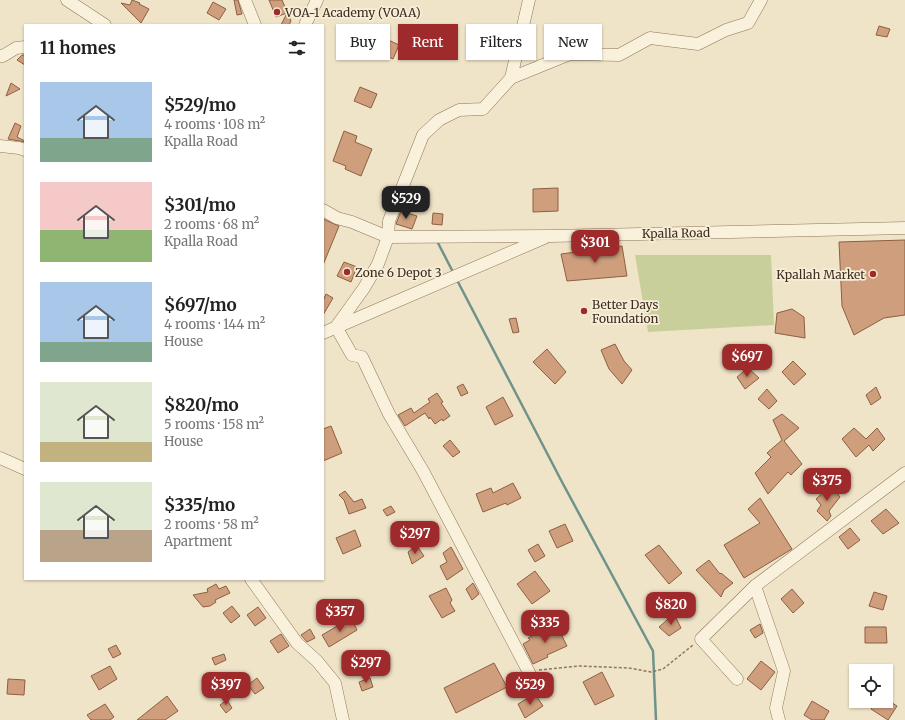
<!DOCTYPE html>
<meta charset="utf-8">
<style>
:root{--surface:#fff;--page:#f2f2f2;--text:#222;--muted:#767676;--accent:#9e2a2b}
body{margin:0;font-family:Merriweather,serif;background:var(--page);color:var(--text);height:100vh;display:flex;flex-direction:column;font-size:15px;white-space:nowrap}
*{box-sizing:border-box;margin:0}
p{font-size:13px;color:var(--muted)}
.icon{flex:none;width:22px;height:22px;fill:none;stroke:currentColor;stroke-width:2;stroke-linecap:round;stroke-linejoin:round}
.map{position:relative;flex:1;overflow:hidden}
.sheet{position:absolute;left:24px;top:24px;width:300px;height:556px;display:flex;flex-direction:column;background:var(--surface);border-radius:0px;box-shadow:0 1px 3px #0004}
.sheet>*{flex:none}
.guide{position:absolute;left:336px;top:24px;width:380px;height:36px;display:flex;gap:8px}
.buttons{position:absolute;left:849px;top:664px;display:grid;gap:8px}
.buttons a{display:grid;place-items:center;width:44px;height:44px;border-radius:0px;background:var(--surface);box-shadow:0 1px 3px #0004;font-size:20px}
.price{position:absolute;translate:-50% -34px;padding:0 9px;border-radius:8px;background:var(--accent);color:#fff;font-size:13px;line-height:26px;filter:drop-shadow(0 1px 2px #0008)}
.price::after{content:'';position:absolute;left:50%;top:24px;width:12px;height:9px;margin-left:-6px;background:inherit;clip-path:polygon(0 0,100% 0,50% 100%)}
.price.active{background:#222;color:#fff}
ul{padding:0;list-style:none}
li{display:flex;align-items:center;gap:12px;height:100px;padding:0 16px}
li span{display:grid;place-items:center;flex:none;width:112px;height:80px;border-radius:0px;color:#555}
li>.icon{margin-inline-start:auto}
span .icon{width:48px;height:48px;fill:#fffc;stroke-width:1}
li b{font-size:17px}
h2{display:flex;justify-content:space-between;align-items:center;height:48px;padding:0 16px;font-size:17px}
.chip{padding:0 14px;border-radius:0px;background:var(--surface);box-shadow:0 1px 3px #0004;font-size:14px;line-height:36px}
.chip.active{background:var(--accent);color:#fff}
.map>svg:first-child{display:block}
.green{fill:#c9cf9b}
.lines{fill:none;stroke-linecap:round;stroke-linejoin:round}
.stream{stroke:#6f938a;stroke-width:2.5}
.building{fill:#cf9f7d;stroke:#8d5f41}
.minor-casing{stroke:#8d765c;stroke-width:13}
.path{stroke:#8d765c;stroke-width:1.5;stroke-dasharray:3 2;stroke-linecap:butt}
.minor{stroke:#faf1dc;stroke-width:12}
.poi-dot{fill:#9e2a2b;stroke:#f7eed8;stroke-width:1.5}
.labels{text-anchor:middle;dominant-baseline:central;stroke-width:3.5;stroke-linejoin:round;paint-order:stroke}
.poi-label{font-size:12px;fill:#3d2e20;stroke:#f7eed8;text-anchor:start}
.street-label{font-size:12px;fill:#3d2e20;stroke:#f7eed8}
</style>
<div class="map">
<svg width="905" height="720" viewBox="0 0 905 720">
<rect width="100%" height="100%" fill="#f0e4c8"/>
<polygon class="green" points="635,255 771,255 774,325 648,332"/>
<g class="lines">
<g class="stream">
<polyline points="437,241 454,274"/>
<polyline points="457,280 562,482 653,651 656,720"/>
</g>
</g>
<g class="building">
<polygon points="132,0 140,3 139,4 149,9 141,23 121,3 130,5"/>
<polygon points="234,0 238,0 242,14 237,15"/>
<polygon points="269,0 282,0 291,21 289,25 281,25 287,13 276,17"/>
<polygon points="213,2 226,9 219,20 207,13"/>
<polygon points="879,26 890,29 887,37 876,35"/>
<polygon points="380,36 399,45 393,59 373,50"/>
<polygon points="22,55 25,55 25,65 17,60"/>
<polygon points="11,83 20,89 6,96"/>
<polygon points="360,87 377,94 371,108 354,101"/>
<polygon points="15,123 21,126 17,137 25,141 25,142 8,139"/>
<polygon points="344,131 357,136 355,142 372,149 361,176 345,169 346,166 333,161"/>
<polygon points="558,188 558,211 533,212 533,189"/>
<polygon points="401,211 417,216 412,229 396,224"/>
<polygon points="433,213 443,214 442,225 432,224"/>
<polygon points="323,219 339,226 323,265"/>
<polygon points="905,240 905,315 884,318 854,335 842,306 839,242"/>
<polygon points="622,246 627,276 567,281 561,254"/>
<polygon points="344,262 357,267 351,282 337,276"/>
<polygon points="326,294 333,298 323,315 323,301"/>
<polygon points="792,309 804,317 805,338 775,333 777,313"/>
<polygon points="516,318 519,332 513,333 509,319"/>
<polygon points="615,344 624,361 632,370 622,384 609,369 601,350"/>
<polygon points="547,349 566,372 555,384 533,362"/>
<polygon points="793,361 806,374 794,385 782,372"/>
<polygon points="748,368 759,378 745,389 737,377"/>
<polygon points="463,384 468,393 461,396 457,387"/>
<polygon points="876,387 881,398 871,405 866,395"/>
<polygon points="767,389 777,401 769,409 758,399"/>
<polygon points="437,393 443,402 441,403 450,416 443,421 442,419 435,424 430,417 429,419 425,413 405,426 398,415 411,408 414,413 430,402 428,399"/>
<polygon points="503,397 513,416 495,425 486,407"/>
<polygon points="782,414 799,428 784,441 802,464 791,475 788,472 768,494 755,473 771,457 767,453 782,440 773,420"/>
<polygon points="331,426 342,453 323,461 323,429"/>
<polygon points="854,428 866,439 877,428 885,439 873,451 869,445 856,457 842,439"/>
<polygon points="450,440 460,452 453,457 443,446"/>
<polygon points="513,483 521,498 507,505 506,503 483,512 476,494 491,488 493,493"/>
<polygon points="831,485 840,497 829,511 831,516 827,521 817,511 821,505 816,499"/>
<polygon points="345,491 354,502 362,499 366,508 349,514 344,500 339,495"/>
<polygon points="760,498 792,549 744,578 724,545 760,523 748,509"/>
<polygon points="391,506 395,512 387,516 383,510"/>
<polygon points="886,509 899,523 883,534 871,521"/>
<polygon points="565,524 573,541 557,548 549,531"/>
<polygon points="850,528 860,540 848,549 839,537"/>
<polygon points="355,530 361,546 343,554 336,538"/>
<polygon points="538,544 545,556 535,562 528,550"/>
<polygon points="659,545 682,573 669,584 645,555"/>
<polygon points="417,546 424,556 412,564 408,552"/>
<polygon points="451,547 463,569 447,580 440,566 447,562 443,553"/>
<polygon points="709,560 720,574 721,573 733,583 724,590 721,597 696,570"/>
<polygon points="535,571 550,591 532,604 517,584"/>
<polygon points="473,583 479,594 472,600 466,589"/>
<polygon points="216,584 219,589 226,586 230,593 215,600 216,602 210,606 203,607 193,595 208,592 207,589"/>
<polygon points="446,588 452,600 450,603 455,611 442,618 429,596"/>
<polygon points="792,589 804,603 793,613 781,599"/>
<polygon points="874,592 887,596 883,610 869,606"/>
<polygon points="232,606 240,616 231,623 223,613"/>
<polygon points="258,607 266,618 255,626 247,615"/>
<polygon points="674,614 681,628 669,636 659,627"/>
<polygon points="351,618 357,630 329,647 322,635"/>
<polygon points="556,624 567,646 547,655 548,657 533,664 523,644 530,640 528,638"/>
<polygon points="760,624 763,633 755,638 750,630"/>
<polygon points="865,627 886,627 887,643 865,643"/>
<polygon points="310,629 315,638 307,642 301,635"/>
<polygon points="281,634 289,646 278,653 270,641"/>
<polygon points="116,645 121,654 113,658 108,649"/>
<polygon points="224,654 226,660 215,665 212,658"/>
<polygon points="761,661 775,672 761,690 747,679"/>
<polygon points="494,663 507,687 456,713 444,688"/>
<polygon points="110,666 117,679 99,690 91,676"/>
<polygon points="602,672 614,696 595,705 583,682"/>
<polygon points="257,678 264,688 255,694 248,685"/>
<polygon points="370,678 373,687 362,691 359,682"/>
<polygon points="8,679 25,680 24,695 7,694"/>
<polygon points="535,694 543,706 525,718 518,704"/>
<polygon points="167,696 178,711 165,720 137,720"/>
<polygon points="227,700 232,708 226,713 220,705"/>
<polygon points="812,701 829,711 824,720 812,720 804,715"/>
<polygon points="876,701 889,701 897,706 888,720 871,709"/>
<polygon points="105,704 114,717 110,720 91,720 87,715"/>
</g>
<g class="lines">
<defs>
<g id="minor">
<polyline points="67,0 105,25"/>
<polyline points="245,0 255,25"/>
<polyline points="529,0 511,78 570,54 619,55 650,38 698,44 726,30 748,23 761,0"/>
<polyline points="305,25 317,0"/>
<polyline points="0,56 3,56 16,48 25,47"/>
<polyline points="511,78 483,109 459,110 439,120 423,135 389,221 388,237 378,264 364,288 336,327 352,355 362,357 389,414 423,471 533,680"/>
<polyline points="0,146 19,148 25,150"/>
<polyline points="323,210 337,218 352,222 388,237 551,236 905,228"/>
<polyline points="323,333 544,238"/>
<polyline points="0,458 25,469"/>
<polyline points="251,579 297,643 317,661 335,683 343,720"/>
<polyline points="737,679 701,639 755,586"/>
<polyline points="779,720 776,708 784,671 755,586 905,473"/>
</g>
</defs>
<use href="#minor" class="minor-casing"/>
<polyline class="path" points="539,670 579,666 629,668 651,672 663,669 693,645"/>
<use href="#minor" class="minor"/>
</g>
<g class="poi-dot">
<circle cx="277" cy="12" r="4"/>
<circle cx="347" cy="272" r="4"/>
<circle cx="873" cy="274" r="4"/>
<circle cx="584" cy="311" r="4"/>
</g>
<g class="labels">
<g class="poi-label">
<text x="285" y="12">VOA-1 Academy (VOAA)</text>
<text x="355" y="272">Zone 6 Depot 3</text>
<text x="865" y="274" text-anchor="end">Kpallah Market</text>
<text x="592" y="304">Better Days<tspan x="592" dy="14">Foundation</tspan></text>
</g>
<g class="street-label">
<text transform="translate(676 233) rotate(-1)">Kpalla Road</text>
</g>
</g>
</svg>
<div class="buttons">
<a><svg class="icon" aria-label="locate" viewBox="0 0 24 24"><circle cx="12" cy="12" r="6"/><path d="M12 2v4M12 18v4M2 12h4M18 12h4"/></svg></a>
</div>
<b class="price active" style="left:406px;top:220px">$529</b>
<b class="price" style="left:595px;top:264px">$301</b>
<b class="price" style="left:747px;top:378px">$697</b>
<b class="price" style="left:827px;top:502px">$375</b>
<b class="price" style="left:415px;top:555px">$297</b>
<b class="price" style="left:671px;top:626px">$820</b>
<b class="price" style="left:340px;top:633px">$357</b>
<b class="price" style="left:545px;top:644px">$335</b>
<b class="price" style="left:366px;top:684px">$297</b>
<b class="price" style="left:226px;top:706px">$397</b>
<b class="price" style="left:530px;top:706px">$529</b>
<div class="guide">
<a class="chip">Buy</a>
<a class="chip active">Rent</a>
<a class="chip">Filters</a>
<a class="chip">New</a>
</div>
<section class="sheet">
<h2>11 homes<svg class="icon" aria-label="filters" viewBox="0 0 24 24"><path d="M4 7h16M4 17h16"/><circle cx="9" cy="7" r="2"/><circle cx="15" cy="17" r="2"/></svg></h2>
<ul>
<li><span style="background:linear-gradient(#a9c7e8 70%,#7fa58c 0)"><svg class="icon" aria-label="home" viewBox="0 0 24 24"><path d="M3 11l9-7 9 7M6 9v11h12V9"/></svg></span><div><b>$529/mo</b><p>4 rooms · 108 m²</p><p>Kpalla Road</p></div></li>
<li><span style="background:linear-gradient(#f6c9c9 60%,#8fb573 0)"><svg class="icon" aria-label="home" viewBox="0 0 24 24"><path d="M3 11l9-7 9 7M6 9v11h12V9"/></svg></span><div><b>$301/mo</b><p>2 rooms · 68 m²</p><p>Kpalla Road</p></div></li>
<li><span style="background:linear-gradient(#a9c7e8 75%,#7fa58c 0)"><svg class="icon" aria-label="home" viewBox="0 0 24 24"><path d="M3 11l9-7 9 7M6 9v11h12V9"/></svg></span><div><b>$697/mo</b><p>4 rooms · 144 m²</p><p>House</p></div></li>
<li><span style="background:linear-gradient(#dfe7d0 75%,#c2b280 0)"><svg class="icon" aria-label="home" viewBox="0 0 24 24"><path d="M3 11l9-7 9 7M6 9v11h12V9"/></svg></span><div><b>$820/mo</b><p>5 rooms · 158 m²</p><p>House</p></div></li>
<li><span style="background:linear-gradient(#dfe7d0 60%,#b9a48a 0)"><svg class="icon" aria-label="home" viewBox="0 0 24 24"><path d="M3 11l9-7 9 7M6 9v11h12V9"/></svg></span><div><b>$335/mo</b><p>2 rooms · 58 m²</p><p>Apartment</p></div></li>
</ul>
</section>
</div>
